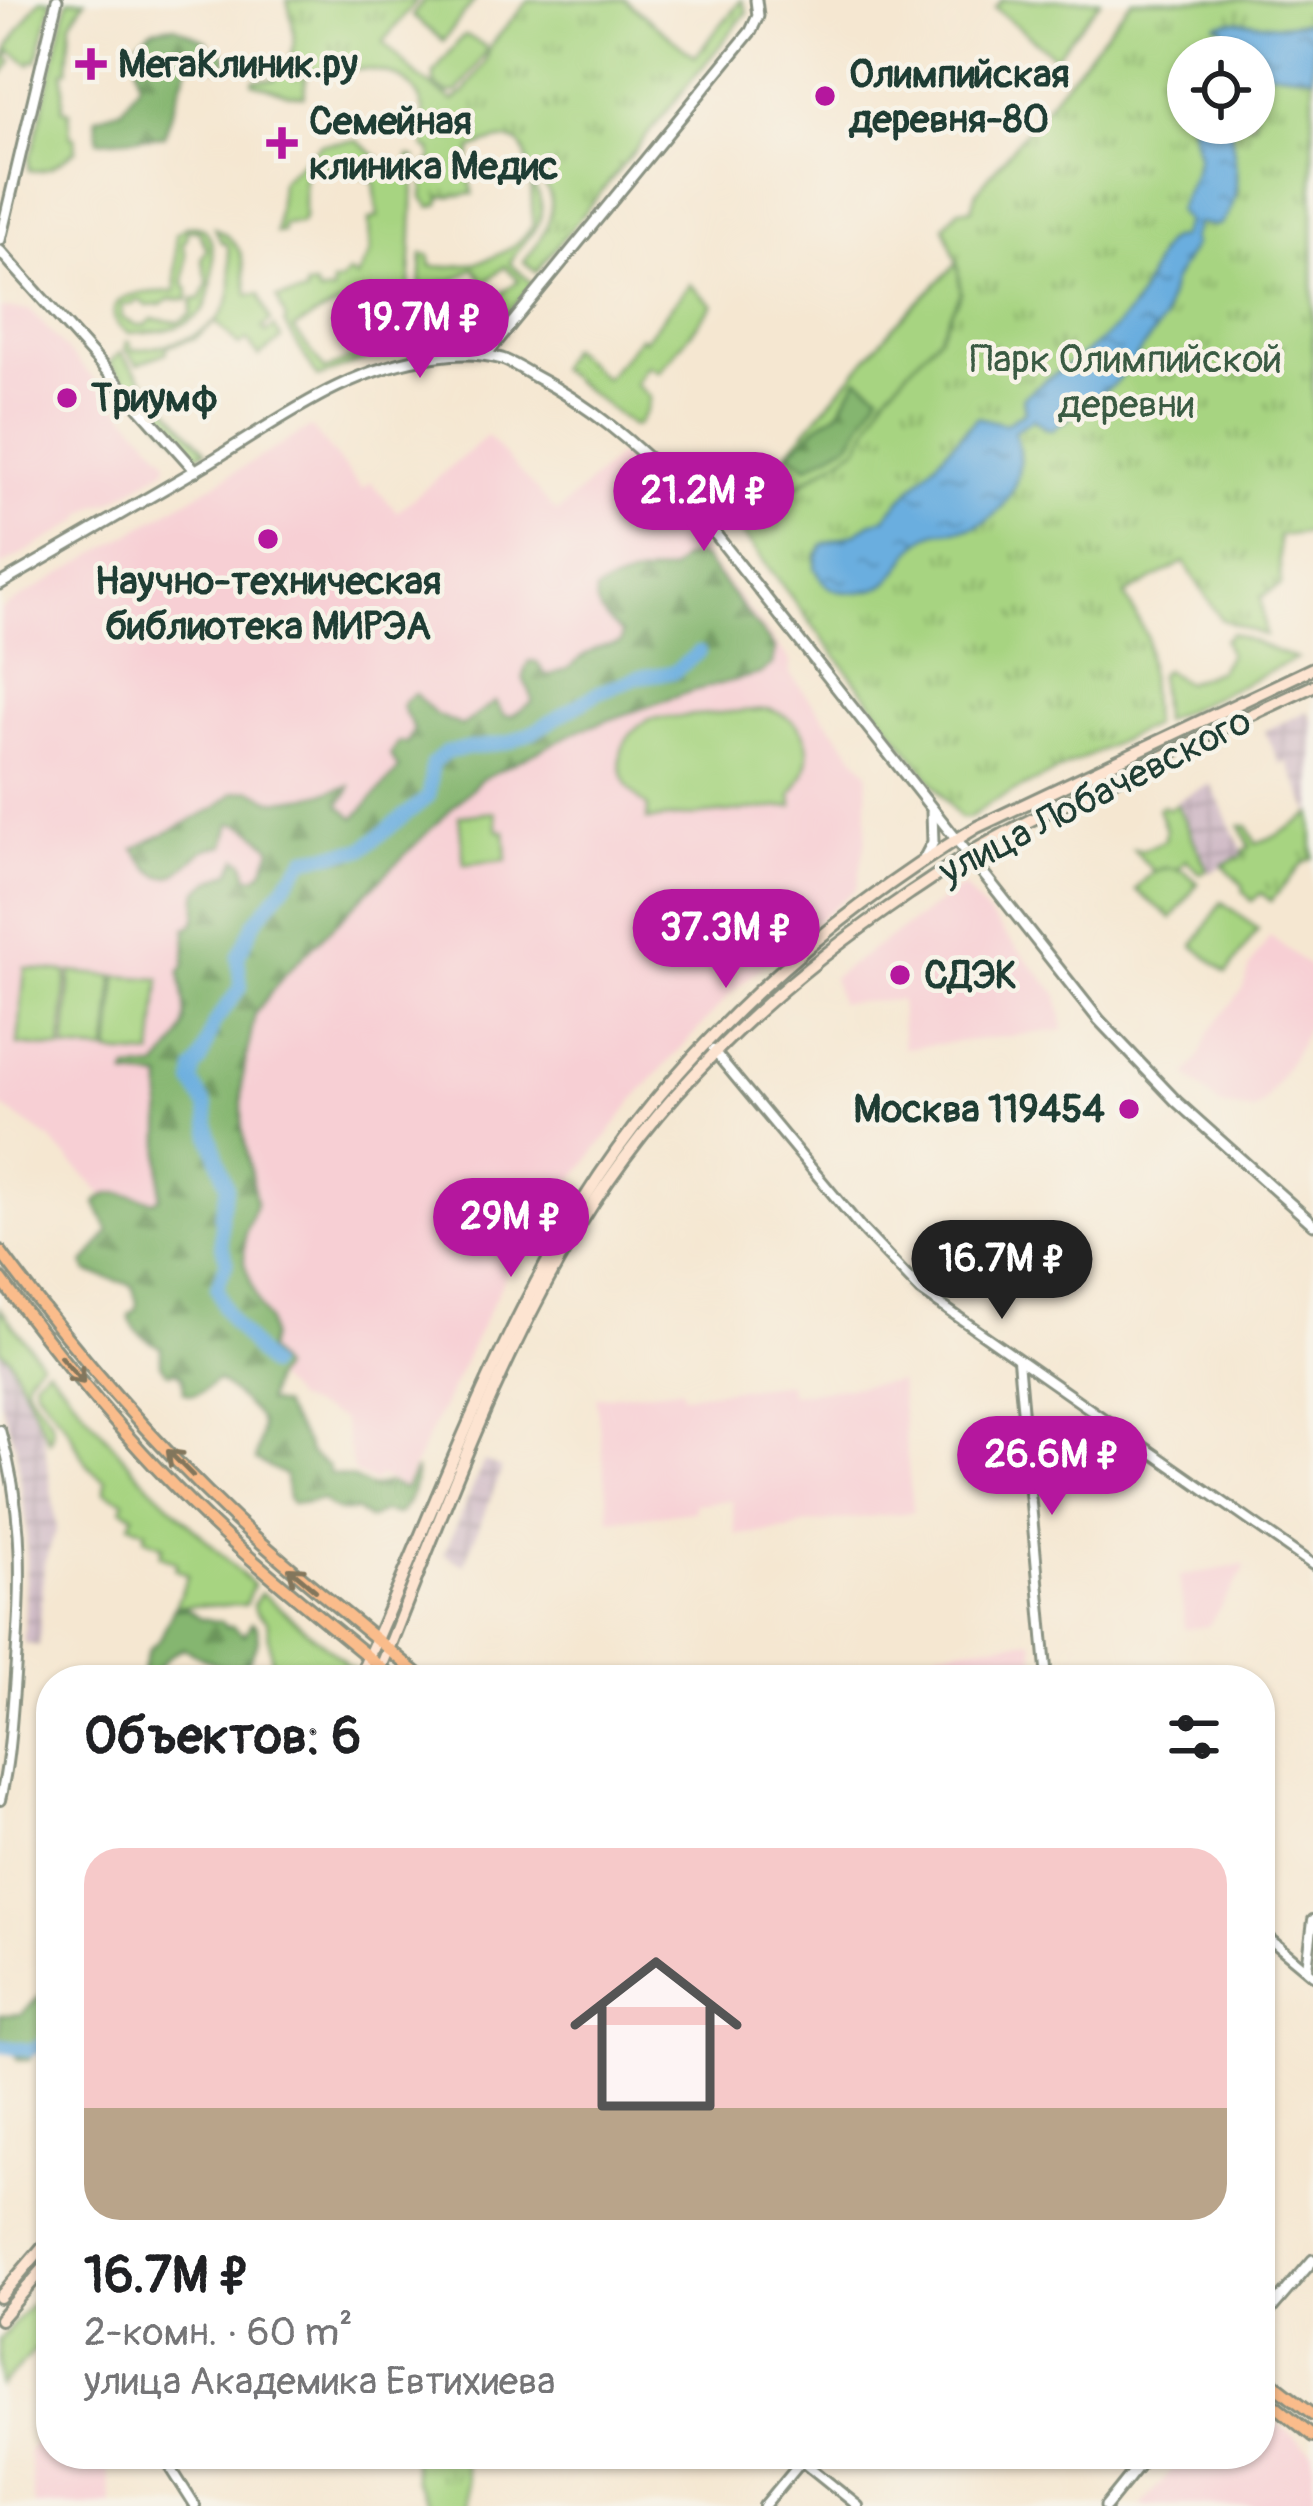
<!DOCTYPE html>
<html lang="ru">
<meta charset="utf-8">
<style>
:root{--surface:#fff;--page:#f6f6f6;--text:#202124;--muted:#757577;--line:#e0e0e0;--accent:#b5179e}
body{margin:0;font-family:Pangolin,sans-serif;background:var(--page);color:var(--text);height:100vh;display:flex;flex-direction:column;font-size:45px;white-space:nowrap}
*{box-sizing:border-box;margin:0}
p{font-size:39px;color:var(--muted)}
.icon{flex:none;width:66px;height:66px;fill:none;stroke:currentColor;stroke-width:2;stroke-linecap:round;stroke-linejoin:round}
.map{position:relative;flex:1;overflow:hidden}
.side{position:absolute;left:36px;top:1665px;width:1239px;height:804px;display:flex;flex-direction:column;background:var(--surface);border-radius:48px;box-shadow:0 3px 9px #0004}
.side>*{flex:none}
.tools{position:absolute;left:1167px;top:36px;display:grid;gap:24px}
.tools a{display:grid;place-items:center;width:108px;height:108px;border-radius:50%;background:var(--surface);box-shadow:0 3px 9px #0004;font-size:60px}
.price{position:absolute;translate:-50% -102px;padding:0 27px;border-radius:42px;background:var(--accent);color:#fff;font-size:39px;line-height:78px;filter:drop-shadow(0 3px 6px #0008)}
.price::after{content:'';position:absolute;left:50%;top:72px;width:36px;height:27px;margin-left:-18px;background:inherit;clip-path:polygon(0 0,100% 0,50% 100%)}
.price.on{background:#222;color:#fff}
ul{padding:0;list-style:none}
li{display:grid;align-content:center;gap:24px;height:636px;padding:0 48px}
li+li{border-top:3px solid var(--line)}
li span{display:grid;place-items:center;height:372px;border-radius:36px;color:#555}
li>.icon{margin-inline-start:auto}
span .icon{width:216px;height:216px;fill:#fffc;stroke-width:1}
li b{font-size:51px}
h2{display:flex;justify-content:space-between;align-items:center;height:144px;padding:0 48px;font-size:51px}
.map>svg:first-child{display:block}
.built{fill:#f7cfd4}
.industrial{fill:url(#industrial-grid)}
.grass{fill:#a7d481;stroke:#63885a;stroke-width:3;fill-rule:evenodd}
.forest{fill:url(#forest-firs);stroke:#527a52;stroke-width:3}
.park{fill:url(#park-tufts);stroke:#63885a;stroke-width:3;fill-rule:evenodd}
.water{fill:url(#water-ripples);stroke:#44768a;stroke-width:3}
.lines{fill:none;stroke-linecap:round;stroke-linejoin:round}
.river{stroke:#6aaedf;stroke-width:14}
.minor-casing{stroke:#8a9282;stroke-width:14}
.tertiary-casing{stroke:#8a9282;stroke-width:15}
.secondary-casing{stroke:#8a9282;stroke-width:16}
.primary-casing{stroke:#8a9282;stroke-width:16}
.minor{stroke:#fff;stroke-width:8}
.tertiary{stroke:#fff;stroke-width:9}
.secondary{stroke:#fde4d1;stroke-width:10}
.primary{stroke:#fabc8b;stroke-width:10}
.oneway{stroke:#82765b}
.poi-dot{fill:#b5179e;stroke:#f7f3e8;stroke-width:4.5}
.labels{text-anchor:middle;dominant-baseline:central;stroke-width:9;stroke-linejoin:round;paint-order:stroke}
.poi-label{font-size:39px;font-weight:bold;fill:#1f3d34;stroke:#f7f3e8;text-anchor:start}
.park-label{font-size:39px;fill:#3a5b43;stroke:#f7f3e8}
.street-label{font-size:39px;fill:#1f3d34;stroke:#f7f3e8}
</style>
<div class="map">
<svg width="1313" height="2506" viewBox="0 0 1313 2506">
<defs>
<pattern id="industrial-grid" width="8" height="8" patternUnits="userSpaceOnUse" patternTransform="scale(3)"><rect width="8" height="8" fill="#d2bdc8"/><path d="M0 4h8M4 0v8" fill="none" stroke="#b4a3ac"/></pattern>
<pattern id="forest-firs" width="22" height="20" patternUnits="userSpaceOnUse" patternTransform="scale(3)"><rect width="22" height="20" fill="#85b66f"/><path d="M5 1l3.5 6h-7zM16 11l3.5 6h-7z" fill="#6c955c"/></pattern>
<pattern id="park-tufts" width="24" height="20" patternUnits="userSpaceOnUse" patternTransform="scale(3)"><rect width="24" height="20" fill="#a7d481"/><path d="M3 7l-1-3M5 7V3M7 7l1-3M15 17l-1-3M17 17v-4M19 17l1-3" fill="none" stroke="#87ad6a"/></pattern>
<pattern id="water-ripples" width="26" height="14" patternUnits="userSpaceOnUse" patternTransform="scale(3)"><rect width="26" height="14" fill="#6aaedf"/><path d="M2 4q2-2 4 0t4 0M15 11q2-2 4 0t4 0" fill="none" stroke="#578fb6"/></pattern>
</defs>
<rect width="100%" height="100%" fill="#f7f3e8"/>
<filter id="ink" filterUnits="userSpaceOnUse"><feTurbulence type="fractalNoise" baseFrequency=".00833" numOctaves="2"/><feDisplacementMap in="SourceGraphic" scale="24" xChannelSelector="R" yChannelSelector="G"/><feConvolveMatrix kernelMatrix="1 2 1 2 8 2 1 2 1" color-interpolation-filters="sRGB"/></filter>
<filter id="wash" filterUnits="userSpaceOnUse"><feTurbulence type="fractalNoise" baseFrequency=".004" numOctaves="4" result="noise"/><feDisplacementMap in="SourceGraphic" scale="48" xChannelSelector="R" yChannelSelector="G"/><feGaussianBlur stdDeviation="2.7" result="paint"/><feColorMatrix in="noise" values="0 0 0 0 0 0 0 0 0 0 0 0 0 0 0 0 0 1.4 0 .05"/><feComposite in="paint" operator="in"/></filter>
<g filter="url(#wash)">
<rect width="100%" height="100%" fill="#f5e7d1"/>
<g class="built">
<polygon points="0,308 30,310 168,460 166,468 111,502 98,505 84,514 80,521 0,567"/>
<polygon points="311,427 362,489 371,482 397,512 487,436 557,513 620,454 646,482 790,661 790,674 868,772 866,839 857,888 734,990 638,1095 514,1258 404,1487 379,1476 375,1482 354,1473 342,1419 295,1400 51,1140 0,1105 0,610"/>
<polygon points="963,886 1058,995 1064,1030 903,1048 900,1000 839,1003 833,977"/>
<polygon points="1270,936 1313,969 1313,1016 1295,1053 1265,1102 1254,1111 1220,1106 1187,1075 1200,1056 1209,1032 1243,989 1250,967"/>
<polygon points="899,1381 913,1512 804,1524 787,1530 736,1535 732,1500 695,1504 695,1511 610,1520 596,1397 681,1388 683,1395 788,1383 790,1394"/>
<polygon points="1245,1565 1244,1571 1208,1626 1185,1629 1179,1576"/>
<polygon points="1033,1640 1037,1680 940,1680 937,1650"/>
<polygon points="1265,2413 1313,2452 1313,2506 1141,2506 1184,2454 1260,2454 1260,2419"/>
<polygon points="51,2426 51,2454 106,2454 112,2506 35,2506 28,2451"/>
</g>
<g class="industrial">
<polygon points="1308,711 1313,721 1313,817 1287,761 1280,764 1264,731"/>
<polygon points="1211,784 1245,855 1209,873 1176,801"/>
<polygon points="0,1351 9,1357 43,1434 57,1528 44,1563 39,1646 24,1643 27,1527 16,1447 0,1400"/>
<polygon points="484,1461 502,1469 464,1565 444,1554"/>
</g>
<g class="grass">
<path d="M40,0H52L37,61L32,60L30,64L11,51L7,57L12,61L1,77C0,51 25,21 40,0Z"/>
<path d="M68,0H85L71,22L68,70L63,71V109L69,111L70,136L75,137L76,150C60,161 49,174 29,170V158L34,146Z"/>
<polygon points="424,0 475,0 443,41 412,16"/>
<polygon points="1002,0 1101,0 1055,57 995,8"/>
<polygon points="466,35 485,46 486,52 458,92 448,94 434,84 434,73 461,38"/>
<path d="M357,141C374,153 385,168 408,166L409,156L415,158L408,335H399L393,291C357,298 324,308 294,329L325,370L369,350L414,342V347L378,354L318,378L284,323L286,320L277,298L306,294V287L315,286L319,294L333,292L332,284L340,282L349,273L357,278L370,253L369,220L378,217L374,181C361,178 353,168 339,166C328,164 321,169 311,167L304,176V218L300,223L283,224V232L276,233L281,181L321,144Z"/>
<path d="M531,182C559,221 524,235 510,263L533,284L481,344L425,348L423,336L470,331L477,327L472,312L489,304L519,280L505,266L485,283L474,268L456,279L423,286V325L418,326L422,254L429,255L431,266C468,269 512,258 533,225Z"/>
<path d="M187,226C194,226 198,224 205,230C219,243 214,300 201,313C181,332 153,332 128,333C120,327 116,326 114,317C109,288 158,293 176,291V234ZM187,230H198L207,249L202,258L208,284L200,299H193L191,315L179,322L152,319L146,325H137L122,318V305L134,304L135,301H141L147,306L161,305L170,299L188,300V290L184,285L186,255L183,244L187,238Z"/>
<path d="M215,228C246,244 243,263 248,295L259,294L270,321L262,328L266,333L274,327L282,339L259,356L247,340L239,346L216,322L195,338L166,347L167,352L138,364L125,350L126,342H130L132,350C170,346 228,335 231,287C232,274 229,260 228,247L227,244L221,242Z"/>
<polygon points="957,263 961,292 939,336 885,395 859,447 776,498 757,488 894,326"/>
<polygon points="690,284 713,305 659,372 647,365 635,384 650,397 646,411 637,425 633,426 557,368 569,348 605,379 640,337 644,340"/>
<polygon points="120,353 206,451 194,456 160,420 164,414 139,386 133,390 109,363"/>
<polygon points="1231,633 1296,659 1162,721 1159,674 1164,670 1186,683 1219,670 1229,654 1224,640"/>
<path d="M768,709C814,723 818,758 792,794L793,806L647,820L648,807C613,779 609,745 649,719Z"/>
<polygon points="1177,804 1207,869 1201,874 1186,860 1178,869 1163,868 1154,872 1133,849 1143,850 1165,840 1166,830 1158,808 1163,806 1168,809"/>
<polygon points="495,812 498,831 505,831 507,860 464,864 459,816"/>
<polygon points="1222,902 1258,929 1227,973 1194,946"/>
<polygon points="25,968 67,972 61,1049 18,1045"/>
<polygon points="71,972 114,976 107,1052 65,1049"/>
<polygon points="117,976 160,979 153,1056 110,1053"/>
<path d="M0,1308L41,1361C39,1363 28,1375 27,1377C20,1400 65,1413 49,1441L9,1357L0,1350Z"/>
<path d="M47,1367L140,1476L253,1585L245,1605L175,1606L188,1575L175,1569L177,1563L160,1555L163,1546L144,1538L146,1531L130,1524L134,1515L122,1509L124,1501L105,1492L106,1480C85,1469 81,1453 71,1434C62,1418 46,1402 35,1387L34,1379Z"/>
<polygon points="261,1593 343,1660 344,1664 354,1669 350,1680 280,1680 279,1671 273,1671 267,1621 256,1612 253,1605"/>
<polygon points="51,2280 51,2334 0,2386 0,2340"/>
</g>
<g class="forest">
<polygon points="175,26 208,42 211,52 223,51 227,59 220,69 207,64 203,56 191,56 164,136 98,141 96,117 122,109 139,84 134,45 153,29"/>
<polygon points="858,378 880,392 851,442 808,466 789,454 818,425 838,412"/>
<path d="M697,555L704,559L775,649L772,664L760,674L692,691L580,730L480,780L284,975L255,1013L242,1080V1126L256,1203L245,1233L244,1263L260,1307L268,1320L270,1336L267,1351L280,1369L271,1381L267,1402L282,1406C289,1423 307,1438 309,1453L328,1466L330,1474L352,1478L371,1488L388,1483L404,1489L416,1469C415,1485 410,1505 397,1515L382,1512L369,1519L355,1510C339,1513 334,1511 322,1500L292,1504L288,1498L285,1475L256,1460C256,1448 264,1434 260,1421C257,1413 224,1384 217,1380C206,1388 198,1399 184,1392L183,1377L177,1372L168,1373L161,1364V1347C147,1340 132,1331 129,1315L136,1310L137,1302L132,1285L87,1272L84,1264L109,1232L96,1203C111,1185 134,1197 154,1201L160,1197L162,1079L126,1076L128,1070L157,1068C192,1028 188,1023 180,972L185,964L186,928C203,922 194,905 198,891L211,881L231,872L238,858L244,862L248,877H256L263,871L272,848C261,838 247,822 231,823L225,845C218,847 211,847 205,850C191,857 174,888 154,872C146,867 140,856 134,849L216,808L234,792L251,790L272,800L279,801L308,797L350,786L348,793L339,805L355,818L399,769L390,755L399,742L407,743L414,729L402,707L405,700L415,694L436,715L462,726L495,702L504,716H512L532,703C533,682 515,687 529,661L537,662L546,675C573,673 580,653 601,647C608,645 614,646 621,642L622,634C611,625 592,608 596,592C614,579 648,573 671,571L682,558Z"/>
<polygon points="184,1607 201,1618 222,1622 225,1627 233,1627 244,1635 252,1623 257,1627 258,1641 240,1680 231,1680 233,1673 183,1648 168,1657 148,1680 140,1680 148,1651 160,1639 174,1608"/>
<polygon points="51,1986 51,2038 38,2042 29,2060 18,2060 7,2040 0,2041 0,2015 21,2014"/>
</g>
<g class="park">
<path d="M287,0H417L383,42L421,79L453,101L464,93L486,61L490,46L529,0H625L695,57L741,0L747,12L536,272L524,262C546,234 570,195 529,173C526,129 502,137 472,149L468,166L473,194L441,197L439,204L431,207L423,198L425,164L432,161L431,150L425,148C424,135 426,121 423,109C409,58 347,70 307,71L304,96L288,94L253,83L254,79H275C279,72 284,68 288,62C299,44 292,19 287,0Z"/>
<path d="M1132,0H1313V532L1278,536L1281,585L1261,597L1265,636L1221,619L1184,562L1125,595L1147,637L1152,725L990,803L969,818H960L737,526L859,446L885,395L939,336L961,293L957,263L944,226L959,209H972L977,191ZM1188,57H1254V123H1188Z"/>
<polygon points="1312,814 1313,858 1303,863 1271,901 1261,893 1252,901 1244,892 1243,885 1223,865 1244,855 1243,851 1250,847 1240,826 1247,826 1256,843 1276,836"/>
<path d="M1171,868L1184,871L1198,883L1172,919L1136,890C1146,877 1154,869 1171,868Z"/>
<polygon points="412,2454 463,2454 469,2506 433,2506 415,2481"/>
</g>
<g class="water">
<polygon points="1233,21 1279,25 1313,22 1313,76 1280,72 1254,73 1254,57 1210,57 1227,39 1223,27 1215,25"/>
<path d="M1190,123H1230C1233,159 1247,193 1221,224L1213,226L1198,223L1192,238L1194,245L1172,282L1163,321L1126,370L1114,384L1052,430L1046,429L1033,419L1014,431C1028,466 1013,510 976,526C958,533 939,526 923,539C907,551 902,571 887,583C876,592 846,595 833,589C824,585 820,576 815,568L817,556L823,544L856,533L870,523L884,518L977,417L1005,424L1025,411L1023,397C1061,367 1106,346 1134,305C1147,287 1153,258 1164,244C1169,238 1173,238 1180,237L1186,222L1177,211L1194,173L1198,155Z"/>
</g>
<g class="lines">
<g class="river">
<polyline points="268,1366 231,1320 224,1308 217,1287 227,1262 221,1243 221,1213 227,1187 211,1137 206,1106 193,1083 194,1070 201,1061 214,1023 241,987 238,957 255,922 306,858 363,849 429,796 432,764 446,752 510,742 535,731 599,692 638,677 674,672 699,652"/>
<polyline points="0,2046 29,2050 51,2042"/>
</g>
</g>
</g>
<g filter="url(#ink)">
<g class="lines">
<defs>
<g id="minor">
<polyline points="713,1050 861,1228 921,1291 1313,1565"/>
<polyline points="1018,1360 1047,1680"/>
<path d="M0,1430C27,1522 21,1595 14,1689C11,1726 9,1764 0,1800"/>
<polyline points="1260,1931 1313,1975"/>
<polyline points="1307,1968 1313,1920"/>
<polyline points="162,2454 195,2506"/>
<polyline points="801,2460 858,2506"/>
<polyline points="764,2506 807,2454"/>
</g>
<g id="tertiary">
<polyline points="0,240 57,0"/>
<polyline points="0,251 196,471"/>
<polyline points="486,355 751,31 758,16 756,0"/>
<path d="M0,584C64,547 127,510 191,473C273,426 341,368 438,356C459,353 482,353 502,359C513,363 524,370 534,376C590,405 635,444 679,488L1099,1020L1176,1101L1313,1224"/>
<polyline points="924,859 933,842 932,812"/>
<polyline points="1260,2322 1313,2260"/>
<polyline points="1106,2506 1148,2454"/>
</g>
<g id="secondary">
<path d="M358,1680C431,1520 489,1351 583,1201C679,1047 823,920 977,827L1313,668"/>
<path d="M376,1680C440,1521 501,1346 594,1202C676,1076 786,977 910,893C935,877 960,858 986,844C1025,821 1067,803 1108,783C1176,750 1244,718 1313,686"/>
<polyline points="0,2297 51,2237"/>
<polyline points="0,2319 51,2260"/>
</g>
<g id="primary">
<path d="M0,1251C70,1346 150,1439 236,1520C297,1576 362,1626 425,1680"/>
<path d="M0,1278C66,1367 138,1455 219,1530C276,1583 337,1630 396,1680"/>
<polyline points="1260,2373 1313,2414"/>
<polyline points="1260,2393 1313,2436"/>
</g>
</defs>
<use href="#minor" class="minor-casing"/>
<use href="#tertiary" class="tertiary-casing"/>
<use href="#secondary" class="secondary-casing"/>
<use href="#primary" class="primary-casing"/>
<use href="#minor" class="minor"/>
<use href="#tertiary" class="tertiary"/>
<use href="#secondary" class="secondary"/>
<use href="#primary" class="primary"/>
</g>
<defs><path id="oneway-shaft" d="M-6 0H5M1.5-3L5.5 0L1.5 3" fill="none" stroke-width="1.6" stroke-linecap="round" stroke-linejoin="round" transform="scale(3)"/></defs>
<g class="oneway">
<use href="#oneway-shaft" transform="translate(72 1370) rotate(49)"/>
<use href="#oneway-shaft" transform="translate(180 1463) rotate(-135)"/>
<use href="#oneway-shaft" transform="translate(302 1579) rotate(-140)"/>
</g>
</g>
<g class="poi-dot">
<path d="M85 46h12v12h12v12h-12v12h-12v-12h-12v-12h12z"/>
<circle cx="825" cy="96" r="12"/>
<path d="M276 125h12v12h12v12h-12v12h-12v-12h-12v-12h12z"/>
<circle cx="67" cy="398" r="12"/>
<circle cx="268" cy="539" r="12"/>
<circle cx="900" cy="975" r="12"/>
<circle cx="1129" cy="1109" r="12"/>
</g>
<g class="labels">
<g class="poi-label">
<text x="118" y="64">МегаКлиник.ру</text>
<text x="849" y="74">Олимпийская<tspan x="849" dy="45">деревня-80</tspan></text>
<text x="309" y="121">Семейная<tspan x="309" dy="45">клиника Медис</tspan></text>
<text x="91" y="398">Триумф</text>
<text x="268" y="581" text-anchor="middle">Научно-техническая<tspan x="268" dy="45">библиотека МИРЭА</tspan></text>
<text x="924" y="975">СДЭК</text>
<text x="1105" y="1109" text-anchor="end">Москва 119454</text>
</g>
<g class="park-label">
<text x="1126" y="359">Парк Олимпийской<tspan x="1126" dy="45">деревни</tspan></text>
</g>
<g class="street-label">
<text transform="translate(1095 796) rotate(-27)">улица Лобачевского</text>
</g>
</g>
</svg>
<div class="tools">
<a><svg class="icon" aria-label="locate" viewBox="0 0 24 24"><circle cx="12" cy="12" r="6"/><path d="M12 2v4M12 18v4M2 12h4M18 12h4"/></svg></a>
</div>
<b class="price" style="left:420px;top:381px">19.7M ₽</b>
<b class="price" style="left:704px;top:554px">21.2M ₽</b>
<b class="price" style="left:726px;top:991px">37.3M ₽</b>
<b class="price" style="left:511px;top:1280px">29M ₽</b>
<b class="price on" style="left:1002px;top:1322px">16.7M ₽</b>
<b class="price" style="left:1052px;top:1518px">26.6M ₽</b>
<section class="side">
<h2>Объектов: 6<svg class="icon" aria-label="filters" viewBox="0 0 24 24"><path d="M4 7h16M4 17h16"/><circle cx="9" cy="7" r="2"/><circle cx="15" cy="17" r="2"/></svg></h2>
<ul>
<li><span style="background:linear-gradient(#f6c9c9 70%,#b9a48a 0)"><svg class="icon" aria-label="home" viewBox="0 0 24 24"><path d="M3 11l9-7 9 7M6 9v11h12V9"/></svg></span><div><b>16.7M ₽</b><p>2-комн. · 60 m²</p><p>улица Академика Евтихиева</p></div></li>
</ul>
</section>
</div>
